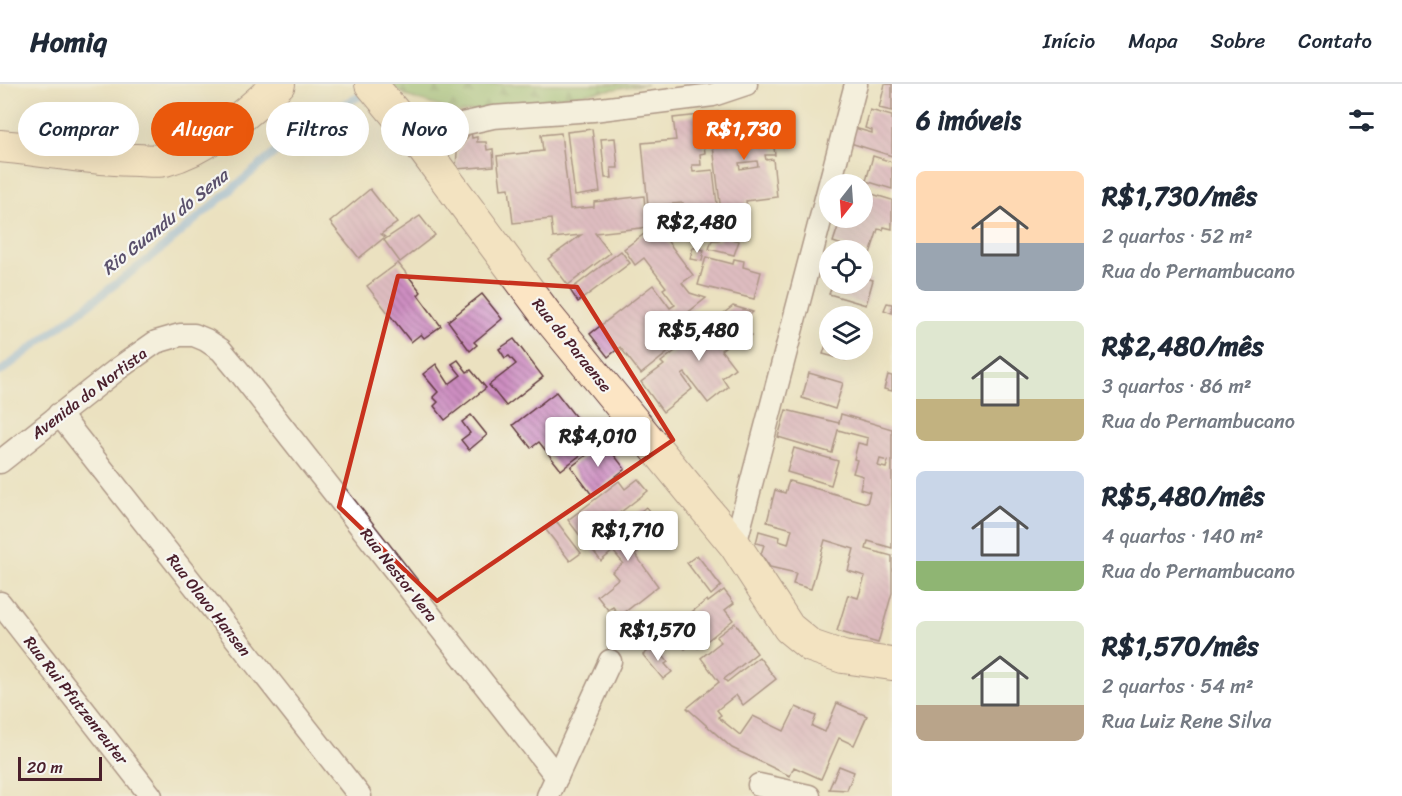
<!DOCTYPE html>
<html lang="pt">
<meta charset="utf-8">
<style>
:root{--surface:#fff;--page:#f6f6f7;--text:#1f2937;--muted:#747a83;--line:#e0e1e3;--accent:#ea580c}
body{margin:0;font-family:Sriracha,sans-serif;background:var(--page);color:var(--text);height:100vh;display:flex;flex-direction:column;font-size:22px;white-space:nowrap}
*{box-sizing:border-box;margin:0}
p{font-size:20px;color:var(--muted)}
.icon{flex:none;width:33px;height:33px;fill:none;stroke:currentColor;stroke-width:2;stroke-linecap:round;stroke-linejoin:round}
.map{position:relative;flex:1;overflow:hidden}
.sheet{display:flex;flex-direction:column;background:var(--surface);width:510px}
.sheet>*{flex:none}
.hud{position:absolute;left:18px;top:18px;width:570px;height:54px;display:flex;gap:12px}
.needle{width:39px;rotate:197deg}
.controls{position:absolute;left:819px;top:90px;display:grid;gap:12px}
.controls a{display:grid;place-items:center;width:54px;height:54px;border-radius:50%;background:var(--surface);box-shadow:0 6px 24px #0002;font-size:30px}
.scale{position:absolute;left:18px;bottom:15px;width:84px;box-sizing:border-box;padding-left:6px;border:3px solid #4a1f2b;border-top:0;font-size:16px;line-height:21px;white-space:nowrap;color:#4a1f2b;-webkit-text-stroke:4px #f6f6f2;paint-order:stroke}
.price{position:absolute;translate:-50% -51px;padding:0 14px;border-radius:6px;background:#fff;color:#222;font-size:20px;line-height:39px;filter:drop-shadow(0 2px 3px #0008)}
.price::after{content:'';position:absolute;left:50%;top:36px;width:18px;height:14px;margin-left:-9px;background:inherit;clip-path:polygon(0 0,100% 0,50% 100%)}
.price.on{background:var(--accent);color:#fff}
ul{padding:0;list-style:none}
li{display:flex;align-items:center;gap:18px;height:150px;padding:0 24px}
li span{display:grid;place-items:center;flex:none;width:168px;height:120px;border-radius:9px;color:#555}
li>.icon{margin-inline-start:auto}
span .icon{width:72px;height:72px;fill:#fffc;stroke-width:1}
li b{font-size:26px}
h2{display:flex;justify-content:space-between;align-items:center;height:72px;padding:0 24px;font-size:26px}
.pill{padding:0 21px;border-radius:27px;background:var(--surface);box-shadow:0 6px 24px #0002;font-size:21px;line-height:54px}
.pill.on{background:var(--accent);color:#fff}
header{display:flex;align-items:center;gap:36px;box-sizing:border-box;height:84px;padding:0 30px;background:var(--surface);border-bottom:2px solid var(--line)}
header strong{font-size:28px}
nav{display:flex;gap:33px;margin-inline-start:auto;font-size:21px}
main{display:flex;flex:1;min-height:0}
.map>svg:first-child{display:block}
.forest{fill:url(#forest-firs);stroke:#6b6c4e;stroke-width:1.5}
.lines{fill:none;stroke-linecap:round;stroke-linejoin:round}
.stream{stroke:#79aae4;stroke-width:8}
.building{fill:url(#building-back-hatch);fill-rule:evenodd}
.street-casing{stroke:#623c41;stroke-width:25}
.secondary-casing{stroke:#623c41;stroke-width:34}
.street{stroke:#fff;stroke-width:22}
.secondary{stroke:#fce5c4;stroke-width:32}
.marked{fill:none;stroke:#c8321e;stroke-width:4.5;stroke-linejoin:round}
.labels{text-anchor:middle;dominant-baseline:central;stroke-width:4.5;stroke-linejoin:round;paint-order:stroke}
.street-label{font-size:16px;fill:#4a1f2b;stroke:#f6f6f2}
.water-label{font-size:18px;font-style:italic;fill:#5a506c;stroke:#f6f6f2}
</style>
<header>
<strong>Homiq</strong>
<nav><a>Início</a><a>Mapa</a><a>Sobre</a><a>Contato</a></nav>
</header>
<main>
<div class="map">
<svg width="892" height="712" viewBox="0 0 892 712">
<defs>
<pattern id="forest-firs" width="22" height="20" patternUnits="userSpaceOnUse" patternTransform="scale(1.5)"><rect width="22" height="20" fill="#8cba72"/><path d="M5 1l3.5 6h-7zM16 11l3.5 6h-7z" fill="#74975e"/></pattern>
<pattern id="building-back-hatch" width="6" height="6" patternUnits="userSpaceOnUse" patternTransform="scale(1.5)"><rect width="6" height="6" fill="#cd8ec1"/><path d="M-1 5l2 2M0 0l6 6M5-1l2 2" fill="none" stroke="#a8739d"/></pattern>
</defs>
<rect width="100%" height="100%" fill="#f6f6f2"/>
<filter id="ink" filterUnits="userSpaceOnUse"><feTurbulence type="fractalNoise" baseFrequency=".0167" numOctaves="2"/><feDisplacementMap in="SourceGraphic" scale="12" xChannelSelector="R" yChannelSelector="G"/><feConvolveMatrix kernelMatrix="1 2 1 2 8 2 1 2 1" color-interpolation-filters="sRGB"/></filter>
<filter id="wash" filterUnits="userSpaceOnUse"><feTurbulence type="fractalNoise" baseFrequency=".008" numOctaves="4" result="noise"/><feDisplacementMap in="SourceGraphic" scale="24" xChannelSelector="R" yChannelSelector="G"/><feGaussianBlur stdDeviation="1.35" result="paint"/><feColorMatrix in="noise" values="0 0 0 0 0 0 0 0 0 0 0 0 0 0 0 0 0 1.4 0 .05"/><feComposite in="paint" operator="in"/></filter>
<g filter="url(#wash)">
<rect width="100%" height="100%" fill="#ebe1c0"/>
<polygon class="forest" points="387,0 647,0 459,29 409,13"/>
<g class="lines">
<polyline class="stream" points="0,288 155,170 317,33 369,8"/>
</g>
<g id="blocks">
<g class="building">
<polygon points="885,0 892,0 892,27 879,24"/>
<polygon points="870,26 892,32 892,72 847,58 851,43 872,49 872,46 865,44"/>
<path d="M729,27L730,39L783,35L786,61L774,63L775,71H765L766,76L773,75L777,113L746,117L748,133L722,136L709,29ZM757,77L758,82L740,85L739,79Z"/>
<polygon points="700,31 705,69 700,70 701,81 692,81 693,88 713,86 718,128 685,132 683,119 648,122 642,59 676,56 673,34"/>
<polygon points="592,45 600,108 575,112 567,48"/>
<polygon points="471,48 472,54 477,53 477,58 486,58 487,66 493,65 494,82 456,85 457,68"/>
<polygon points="561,49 570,125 594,123 594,118 644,112 645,125 665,122 668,141 595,149 610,169 568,201 548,175 581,151 553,154 551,135 513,139 509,104 501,105 497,72 543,67 541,51"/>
<polygon points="615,54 618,84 611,84 612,94 605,94 601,55"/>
<polygon points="873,72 892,78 892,105 866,97"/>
<polygon points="370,105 397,139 381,150 385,153 359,174 330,138"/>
<polygon points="862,107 892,116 892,145 884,143 883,146 878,145 870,170 833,158 841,134 862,134"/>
<polygon points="420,132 435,151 400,178 384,156"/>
<polygon points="644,150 666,155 693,191 682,199 690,209 706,214 680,235 691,250 641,290 620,263 608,273 590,250 653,201 670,224 675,221 663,205 666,203 644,174 635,181 624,165"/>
<polygon points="721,152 739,157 734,171 709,165 712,156 719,157"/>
<polygon points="693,163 704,166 702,177 690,175"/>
<polygon points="621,167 630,179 578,218 570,206"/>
<polygon points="706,173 733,180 734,175 744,177 743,183 761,188 754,215 698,201"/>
<polygon points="398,179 421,208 418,211 441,242 424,254 421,250 411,258 367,202"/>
<polygon points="862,193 873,196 866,221 829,210 833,200 862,200"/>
<polygon points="482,210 502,235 474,258 477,261 470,267 448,237"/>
<polygon points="887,219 892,220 892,229 884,226"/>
<polygon points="733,222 753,228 741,237 751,251 736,262 733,257 721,266 735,284 722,294 728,303 708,319 685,289 682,291 692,305 663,328 641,298 664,281 661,278"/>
<polygon points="830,249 830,266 850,266 846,276 823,270"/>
<polygon points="514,255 543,293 506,322 489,301 516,280 509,272 505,274 499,265"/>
<polygon points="458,276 467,288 471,286 486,304 445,336 434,322 438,318 433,313 438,308 423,290 436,280 449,300 461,291 452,280"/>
<polygon points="809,289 843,299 835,325 802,314"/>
<polygon points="888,291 892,292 892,307 884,305"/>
<polygon points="556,308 596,359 561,386 539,358 531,364 513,341"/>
<path d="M786,326L839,339L841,330L892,345V464L868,457L866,465L892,472V509L878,559L837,547L848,511L858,514L865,492L848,487L854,465L825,456L811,505L793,500L796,489L770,483L761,470L764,461L756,459L759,447L780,453L779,457L788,460L792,445L767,438L775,406L785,409L789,397L867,419L870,408L860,405L863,392L853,389L857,376L854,375L858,359L867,361L868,354L838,346L832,369L778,353ZM880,375L888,377L886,384L878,382Z"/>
<polygon points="471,331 487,351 469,366 461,356 470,349 462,338"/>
<polygon points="604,358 625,385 592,411 571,383"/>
<polygon points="794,364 838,377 831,401 787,388"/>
<polygon points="638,395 648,407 594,449 597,452 587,461 568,436 619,397 625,405"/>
<polygon points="646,423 662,445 636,466 638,468 635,470 658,502 620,532 613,523 608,526 597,512 618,495 612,488 623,479 613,467 601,477 590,463 608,449 610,451"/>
<polygon points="557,438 581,469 570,477 546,446"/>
<polygon points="697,471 721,502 711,511 687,479"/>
<polygon points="724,506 734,519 725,526 733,536 698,564 694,558 685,565 672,549 680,543 678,539 707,516 708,518"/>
<polygon points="735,539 757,569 724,595 727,598 759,573 776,595 743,621 736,611 717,626 721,631 718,633 740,651 753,632 784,647 796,623 816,632 812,642 825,648 837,619 867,632 854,661 839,654 821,695 794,683 790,692 732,664 687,624 719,598 701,574 721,558 716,553"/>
<polygon points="655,562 668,578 665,580 672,588 663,595 643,571"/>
<polygon points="839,682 854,688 847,706 829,705"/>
</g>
</g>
</g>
<g filter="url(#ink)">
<use href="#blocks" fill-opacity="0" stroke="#623c41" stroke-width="1.5"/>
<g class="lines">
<defs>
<g id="street">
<polyline points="413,51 493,33 593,26 713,11 746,0"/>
<polyline points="59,330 360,712"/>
<polyline points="0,378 119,284 156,258 180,251 194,251 206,256 221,266 241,290 557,693"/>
<polyline points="735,461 856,0"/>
<polyline points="0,519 151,712"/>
<polyline points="759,701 809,712"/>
<polyline points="548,712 610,577"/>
</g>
<g id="secondary">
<polyline points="371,0 413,51 548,233 735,461 789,544 811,562 843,573 892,580"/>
<path d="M0,62C46,66 91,76 137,76C146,76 157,78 165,76C209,64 245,30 279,0"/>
</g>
</defs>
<use href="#street" class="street-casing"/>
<use href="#secondary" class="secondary-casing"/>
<use href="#street" class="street"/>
<use href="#secondary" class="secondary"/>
</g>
</g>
<path d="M0 0H892V712H0ZM398,192L577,203L673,356L437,517L339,423Z" fill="#ebe1c0" fill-opacity=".55" fill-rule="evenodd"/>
<path class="marked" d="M398,192L577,203L673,356L437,517L339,423Z"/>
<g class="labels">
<g class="street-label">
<text transform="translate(572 261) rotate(51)">Rua do Paraense</text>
<text transform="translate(89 309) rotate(-37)">Avenida do Nortista</text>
<text transform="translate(399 491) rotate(52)">Rua Nestor Vera</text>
<text transform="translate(209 521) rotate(52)">Rua Olavo Hansen</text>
<text transform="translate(76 616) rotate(52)">Rua Rui Pfutzenreuter</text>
</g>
<g class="water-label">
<text transform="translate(165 138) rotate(-39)">Rio Guandu do Sena</text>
</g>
</g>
</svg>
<div class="controls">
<a><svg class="needle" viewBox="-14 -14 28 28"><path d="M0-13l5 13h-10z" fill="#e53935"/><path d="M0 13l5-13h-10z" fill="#747a83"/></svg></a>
<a><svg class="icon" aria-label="locate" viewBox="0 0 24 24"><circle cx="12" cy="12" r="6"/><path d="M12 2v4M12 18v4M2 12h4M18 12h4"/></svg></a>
<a><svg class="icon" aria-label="layers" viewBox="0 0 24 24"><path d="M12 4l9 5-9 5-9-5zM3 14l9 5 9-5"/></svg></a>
</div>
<div class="scale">20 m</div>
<b class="price on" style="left:744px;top:77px">R$1,730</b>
<b class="price" style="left:697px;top:170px">R$2,480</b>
<b class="price" style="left:699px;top:278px">R$5,480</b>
<b class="price" style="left:598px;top:384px">R$4,010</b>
<b class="price" style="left:628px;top:478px">R$1,710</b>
<b class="price" style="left:658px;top:578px">R$1,570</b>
<div class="hud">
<a class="pill">Comprar</a>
<a class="pill on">Alugar</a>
<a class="pill">Filtros</a>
<a class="pill">Novo</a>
</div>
</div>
<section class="sheet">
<h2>6 imóveis<svg class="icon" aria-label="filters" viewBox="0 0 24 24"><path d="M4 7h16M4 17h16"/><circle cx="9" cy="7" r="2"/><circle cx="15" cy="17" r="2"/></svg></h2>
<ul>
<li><span style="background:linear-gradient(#ffd9b3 60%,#9aa5b1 0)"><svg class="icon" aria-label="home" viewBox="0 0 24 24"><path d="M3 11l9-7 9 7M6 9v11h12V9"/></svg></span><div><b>R$1,730/mês</b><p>2 quartos · 52 m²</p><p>Rua do Pernambucano</p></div></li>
<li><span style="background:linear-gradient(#dfe7d0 65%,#c2b280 0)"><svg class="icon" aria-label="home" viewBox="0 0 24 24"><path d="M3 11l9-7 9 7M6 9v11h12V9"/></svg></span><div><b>R$2,480/mês</b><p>3 quartos · 86 m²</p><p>Rua do Pernambucano</p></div></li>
<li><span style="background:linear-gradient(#c9d6e8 75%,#8fb573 0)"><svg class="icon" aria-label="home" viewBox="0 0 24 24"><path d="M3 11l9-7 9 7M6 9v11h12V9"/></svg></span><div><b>R$5,480/mês</b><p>4 quartos · 140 m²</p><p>Rua do Pernambucano</p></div></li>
<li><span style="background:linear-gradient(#dfe7d0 70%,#b9a48a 0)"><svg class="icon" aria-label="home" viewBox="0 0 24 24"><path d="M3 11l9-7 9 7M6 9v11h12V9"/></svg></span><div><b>R$1,570/mês</b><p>2 quartos · 54 m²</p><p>Rua Luiz Rene Silva</p></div></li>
</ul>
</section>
</main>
